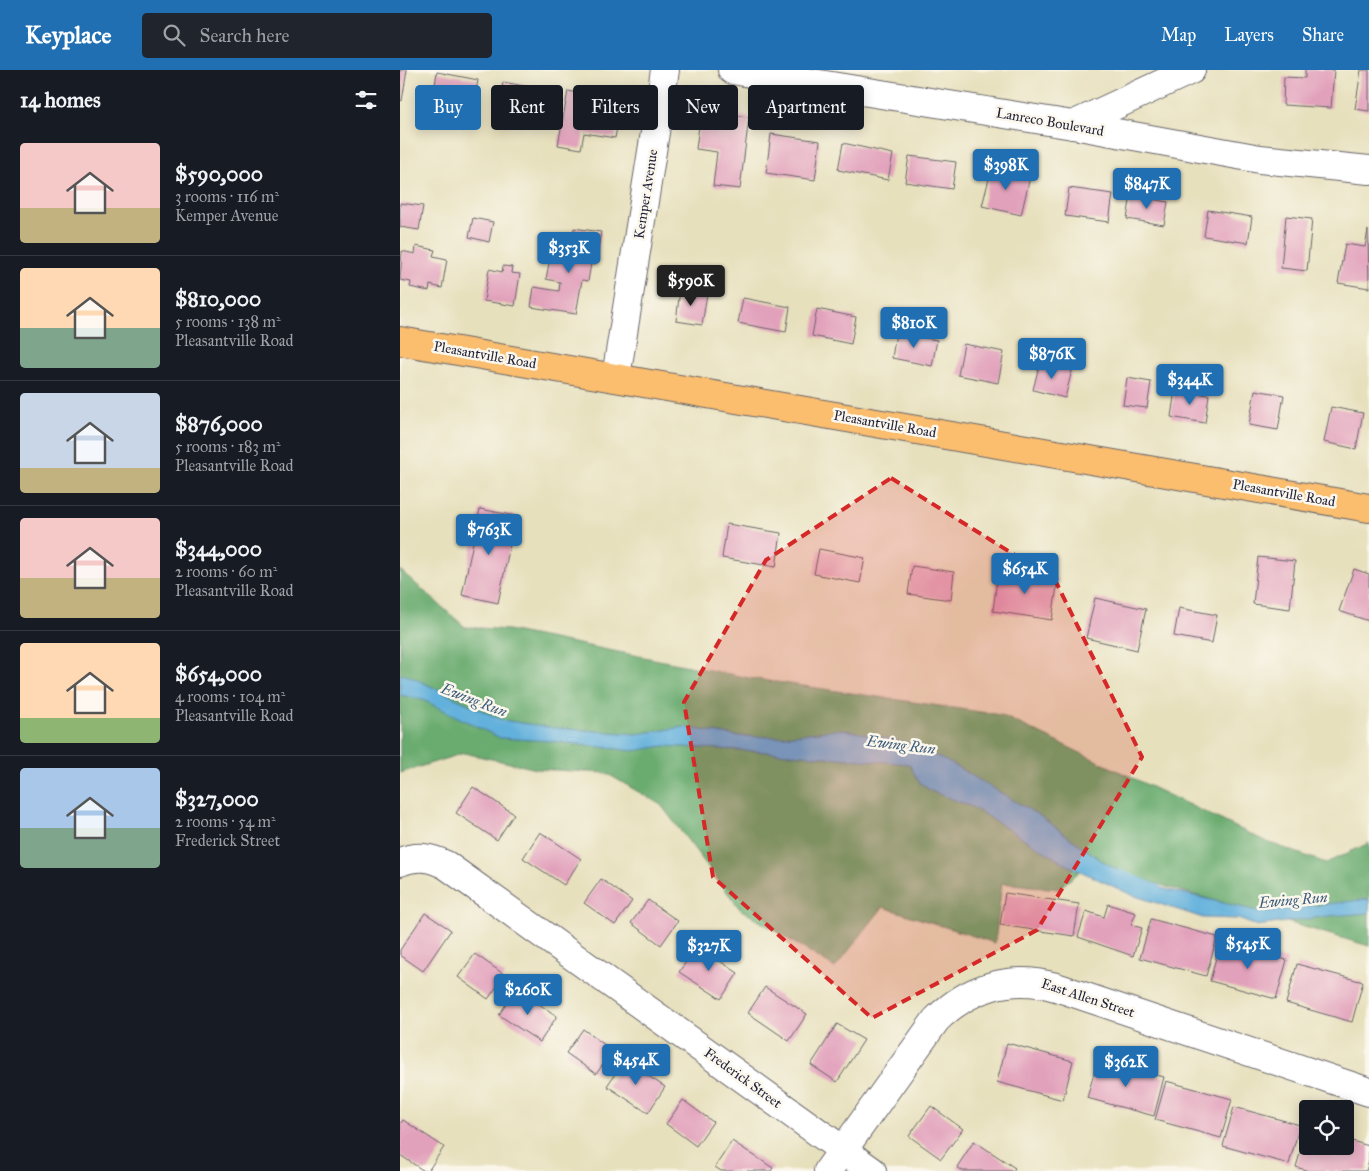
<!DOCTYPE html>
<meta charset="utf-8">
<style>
:root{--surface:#171b24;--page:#20242c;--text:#f1f3f6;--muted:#9ea1a6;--line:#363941;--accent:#1f6fb2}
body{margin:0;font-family:"IM FELL Great Primer",serif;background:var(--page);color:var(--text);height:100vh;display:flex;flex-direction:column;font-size:19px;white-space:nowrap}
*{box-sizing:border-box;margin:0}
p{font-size:16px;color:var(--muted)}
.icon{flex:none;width:28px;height:28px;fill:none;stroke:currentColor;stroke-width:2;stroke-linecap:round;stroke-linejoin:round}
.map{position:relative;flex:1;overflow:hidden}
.sheet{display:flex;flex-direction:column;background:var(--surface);width:400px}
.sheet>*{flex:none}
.banner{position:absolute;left:15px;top:15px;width:475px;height:45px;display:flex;gap:10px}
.controls{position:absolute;left:899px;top:1030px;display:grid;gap:10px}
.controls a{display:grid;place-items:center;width:55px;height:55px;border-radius:5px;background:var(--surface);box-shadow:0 2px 12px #0003;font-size:25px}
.price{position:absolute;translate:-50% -42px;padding:0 11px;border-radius:5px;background:var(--accent);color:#fff;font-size:16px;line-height:32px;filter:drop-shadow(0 1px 2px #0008)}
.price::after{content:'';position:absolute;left:50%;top:30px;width:15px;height:11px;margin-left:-8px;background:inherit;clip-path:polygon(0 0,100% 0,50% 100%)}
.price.current{background:#222;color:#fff}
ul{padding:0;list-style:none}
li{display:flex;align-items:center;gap:15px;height:125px;padding:0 20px}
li+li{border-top:1px solid var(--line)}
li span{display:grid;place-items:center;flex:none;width:140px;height:100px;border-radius:5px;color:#555}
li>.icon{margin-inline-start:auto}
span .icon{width:60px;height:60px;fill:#fffc;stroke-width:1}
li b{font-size:21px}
h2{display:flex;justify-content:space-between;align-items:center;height:60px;padding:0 20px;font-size:21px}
.pill{padding:0 18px;border-radius:5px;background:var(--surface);box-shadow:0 2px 12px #0003;font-size:18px;line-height:45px}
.pill.current{background:var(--accent);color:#fff}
header{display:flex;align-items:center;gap:30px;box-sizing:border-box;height:70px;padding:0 25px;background:var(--accent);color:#fff}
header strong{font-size:24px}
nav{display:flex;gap:28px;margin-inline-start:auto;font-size:18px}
.search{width:350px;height:45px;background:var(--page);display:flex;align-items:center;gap:12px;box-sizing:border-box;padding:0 18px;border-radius:5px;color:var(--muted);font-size:19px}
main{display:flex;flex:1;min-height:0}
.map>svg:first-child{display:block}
.forest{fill:#6aac70;stroke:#466756}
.water{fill:#62b0dc;stroke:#42698c}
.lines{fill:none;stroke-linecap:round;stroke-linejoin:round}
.stream{stroke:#62b0dc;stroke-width:6}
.building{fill:#e2a1bb}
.minor-casing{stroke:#676468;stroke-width:30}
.major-casing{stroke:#676468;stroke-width:30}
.minor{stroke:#fff;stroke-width:28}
.major{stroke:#fbbd6e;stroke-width:28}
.marked{fill:#d62828;fill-opacity:0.2;stroke:#d62828;stroke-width:4;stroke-dasharray:10 6;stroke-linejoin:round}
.labels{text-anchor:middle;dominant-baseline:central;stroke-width:5;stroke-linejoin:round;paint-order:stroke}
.street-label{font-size:14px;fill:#22223b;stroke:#fbf7ec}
.water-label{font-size:15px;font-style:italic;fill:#3c5b7b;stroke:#fbf7ec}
</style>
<header>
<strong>Keyplace</strong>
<div class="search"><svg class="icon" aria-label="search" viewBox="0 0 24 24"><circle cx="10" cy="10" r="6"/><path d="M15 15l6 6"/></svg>Search here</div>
<nav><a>Map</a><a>Layers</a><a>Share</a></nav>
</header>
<main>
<section class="sheet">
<h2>14 homes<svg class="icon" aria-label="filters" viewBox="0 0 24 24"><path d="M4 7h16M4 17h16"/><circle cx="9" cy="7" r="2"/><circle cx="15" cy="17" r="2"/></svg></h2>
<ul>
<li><span style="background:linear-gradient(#f6c9c9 65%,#c2b280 0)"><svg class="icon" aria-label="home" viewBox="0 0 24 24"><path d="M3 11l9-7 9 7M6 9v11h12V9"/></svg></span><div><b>$590,000</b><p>3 rooms · 116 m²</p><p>Kemper Avenue</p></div></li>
<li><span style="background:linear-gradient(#ffd9b3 60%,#7fa58c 0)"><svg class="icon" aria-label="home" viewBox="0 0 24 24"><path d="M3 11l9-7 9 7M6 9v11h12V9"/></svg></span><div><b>$810,000</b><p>5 rooms · 138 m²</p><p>Pleasantville Road</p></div></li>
<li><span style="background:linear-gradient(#c9d6e8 75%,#c2b280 0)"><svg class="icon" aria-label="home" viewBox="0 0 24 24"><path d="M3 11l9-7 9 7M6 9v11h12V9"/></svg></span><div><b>$876,000</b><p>5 rooms · 183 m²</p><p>Pleasantville Road</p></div></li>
<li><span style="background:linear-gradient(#f6c9c9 60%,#c2b280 0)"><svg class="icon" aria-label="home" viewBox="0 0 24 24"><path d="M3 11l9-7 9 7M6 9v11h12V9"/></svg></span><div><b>$344,000</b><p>2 rooms · 60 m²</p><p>Pleasantville Road</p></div></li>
<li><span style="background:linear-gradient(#ffd9b3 75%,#8fb573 0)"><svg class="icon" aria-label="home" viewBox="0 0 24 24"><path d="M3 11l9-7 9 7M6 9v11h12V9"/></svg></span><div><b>$654,000</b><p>4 rooms · 104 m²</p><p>Pleasantville Road</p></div></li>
<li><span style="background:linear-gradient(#a9c7e8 60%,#7fa58c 0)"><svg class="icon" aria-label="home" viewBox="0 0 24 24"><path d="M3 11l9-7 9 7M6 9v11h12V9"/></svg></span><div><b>$327,000</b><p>2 rooms · 54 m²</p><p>Frederick Street</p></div></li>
</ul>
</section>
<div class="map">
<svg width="969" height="1101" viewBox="0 0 969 1101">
<rect width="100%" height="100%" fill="#fbf7ec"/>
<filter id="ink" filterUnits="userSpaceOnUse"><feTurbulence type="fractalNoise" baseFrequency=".02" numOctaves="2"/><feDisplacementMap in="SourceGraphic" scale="10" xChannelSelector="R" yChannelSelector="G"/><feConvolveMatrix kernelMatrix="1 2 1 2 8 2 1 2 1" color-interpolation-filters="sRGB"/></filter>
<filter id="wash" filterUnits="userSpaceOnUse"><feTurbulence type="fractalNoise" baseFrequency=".0096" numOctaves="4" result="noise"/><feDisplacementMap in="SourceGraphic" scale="20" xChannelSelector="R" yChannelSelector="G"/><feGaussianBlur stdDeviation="1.12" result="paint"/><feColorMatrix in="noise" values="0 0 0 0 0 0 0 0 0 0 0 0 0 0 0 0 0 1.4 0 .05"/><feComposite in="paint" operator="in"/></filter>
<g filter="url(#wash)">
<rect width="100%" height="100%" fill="#e7e0bd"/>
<polygon class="forest" points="0,500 65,557 108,560 349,608 601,645 867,772 926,793 969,773 969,876 689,794 658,819 602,813 595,873 483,837 435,898 340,839 261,735 206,703 137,699 64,683 0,703"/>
<polygon class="water" points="0,604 9,606 102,650 155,658 237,664 283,657 337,666 376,667 442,659 512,674 554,695 640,746 702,791 740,813 861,842 969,829 969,843 929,846 857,856 838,849 803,848 732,825 665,794 572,737 531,721 519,712 509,694 354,681 264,676 233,681 150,671 100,668 23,630 0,625"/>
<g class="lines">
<polyline class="stream" points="721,803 758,818"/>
</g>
<g id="blocks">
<g class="building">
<polygon points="0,0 7,0 2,31 0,30"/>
<polygon points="905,0 934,0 931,38 883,35 884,7 905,8"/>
<polygon points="961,0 969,0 969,41 955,39"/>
<polygon points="37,2 78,10 75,26 65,24 63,33 33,28"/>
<polygon points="103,12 151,21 145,52 98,42"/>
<polygon points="168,21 214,30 211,45 219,46 215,68 184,63 181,79 158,75"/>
<polygon points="301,41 349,47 340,119 313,116 317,82 296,79"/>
<polygon points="371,64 420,71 415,110 366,103"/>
<polygon points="443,73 493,84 488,110 438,100"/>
<polygon points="509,86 556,92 552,119 505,112"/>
<polygon points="592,97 630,107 621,145 582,136"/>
<polygon points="669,118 713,124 709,152 665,146"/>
<polygon points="731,125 768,132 764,155 727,149"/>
<polygon points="0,133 23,136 19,160 0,157"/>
<polygon points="808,140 852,147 848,173 804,166"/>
<polygon points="886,146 912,149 907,201 881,198"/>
<polygon points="73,148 93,152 89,172 69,167"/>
<polygon points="174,158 201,162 195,195 191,194 188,211 182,210 176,244 131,237 134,217 159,221 160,212 146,209 151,183 170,186"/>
<polygon points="968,160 969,218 938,213 945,174 965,177"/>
<polygon points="16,176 35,180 33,186 47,189 42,218 30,215 29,221 10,217 11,212 0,210 2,181 15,184"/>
<polygon points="103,196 112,197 111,203 120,204 115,236 84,231 89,199 102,202"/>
<polygon points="280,220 307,224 302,255 276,251"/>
<polygon points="343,228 390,237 386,262 338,253"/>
<polygon points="417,239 456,247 451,274 412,266"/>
<polygon points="496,263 537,270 532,296 492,288"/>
<polygon points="564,274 604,282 598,313 558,305"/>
<polygon points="640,292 672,300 665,328 633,320"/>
<polygon points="727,308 751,312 747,338 723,335"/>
<polygon points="775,320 809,325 805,353 771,347"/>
<polygon points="855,320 884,325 878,360 849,355"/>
<polygon points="931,337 963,343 956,379 924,372"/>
<polygon points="80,439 116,446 98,533 62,525"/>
<polygon points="327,454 381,463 376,497 322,488"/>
<polygon points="419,479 465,488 460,513 414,504"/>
<polygon points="858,487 895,491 890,539 853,534"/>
<polygon points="512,496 554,502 551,530 508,524"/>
<polygon points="954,499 969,504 969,551 939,541"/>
<polygon points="598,501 658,509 652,550 593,541"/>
<polygon points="695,528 746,539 737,580 686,568"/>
<polygon points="779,538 817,545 812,573 774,566"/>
<polygon points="73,717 114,744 97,770 56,743"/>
<polygon points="140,762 181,789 164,815 123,788"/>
<polygon points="201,809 232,831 215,855 184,833"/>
<polygon points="605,823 679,834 674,866 600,855"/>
<polygon points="248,830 278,851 261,875 231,853"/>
<polygon points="708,834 736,843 731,855 742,858 733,886 678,867 686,841 704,847"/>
<polygon points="25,843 51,860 23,901 0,885 0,880"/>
<polygon points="751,849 817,867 806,906 740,888"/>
<polygon points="820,872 887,890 876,929 810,911"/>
<polygon points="297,876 338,903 321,929 279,902"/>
<polygon points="75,884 105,905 88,929 58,907"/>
<polygon points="897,894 963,912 952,952 886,933"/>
<polygon points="365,917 407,944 389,971 348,943"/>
<polygon points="116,919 157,946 140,972 99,945"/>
<polygon points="437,954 464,970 437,1012 411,995"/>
<polygon points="183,959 213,981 196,1004 166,983"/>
<polygon points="607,973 673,991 663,1030 597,1012"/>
<polygon points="698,989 764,1007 754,1046 687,1028"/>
<polygon points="224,990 265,1017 248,1043 207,1016"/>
<polygon points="766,1011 832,1029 821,1068 755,1050"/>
<polygon points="283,1030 313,1052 296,1076 266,1054"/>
<polygon points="531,1036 563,1059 541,1089 509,1066"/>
<polygon points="834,1037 900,1055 889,1094 823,1076"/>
<polygon points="3,1050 44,1077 28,1101 24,1101 0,1085 0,1054"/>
<polygon points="908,1056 908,1076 945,1076 945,1069 969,1076 969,1090 966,1101 909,1101 896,1097"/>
<polygon points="332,1071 373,1098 371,1101 321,1101 315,1097"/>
<polygon points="574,1071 615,1098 613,1101 563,1101 557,1097"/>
</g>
</g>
</g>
<g filter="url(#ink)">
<use href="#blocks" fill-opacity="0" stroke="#676468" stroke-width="1"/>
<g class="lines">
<defs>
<g id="minor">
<polyline points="332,0 673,55 860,89 969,100"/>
<polyline points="673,55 791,0"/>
<polyline points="216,307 265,0"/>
<path d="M0,792C17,785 30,787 46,795L472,1101"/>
<path d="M428,1101L536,950C569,917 611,904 656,917L969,1022"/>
</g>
<polyline id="major" points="0,271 969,438"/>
</defs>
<use href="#minor" class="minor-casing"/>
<use href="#major" class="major-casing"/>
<use href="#minor" class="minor"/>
<use href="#major" class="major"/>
</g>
</g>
<path class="marked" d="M491,408L655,510L742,687L637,860L472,948L313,807L284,632L366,490Z"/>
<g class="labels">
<g class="street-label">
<text transform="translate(650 52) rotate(10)">Lanreco Boulevard</text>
<text transform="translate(246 124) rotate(-81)">Kemper Avenue</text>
<text transform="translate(85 285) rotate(10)">Pleasantville Road</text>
<text transform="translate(485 354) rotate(10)">Pleasantville Road</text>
<text transform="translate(884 423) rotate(10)">Pleasantville Road</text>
<text transform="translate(688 928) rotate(18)">East Allen Street</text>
<text transform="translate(343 1008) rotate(36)">Frederick Street</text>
</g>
<g class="water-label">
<text transform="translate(74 630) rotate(21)">Ewing Run</text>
<text transform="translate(501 675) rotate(7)">Ewing Run</text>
<text transform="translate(893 830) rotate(-5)">Ewing Run</text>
</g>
</g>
</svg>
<div class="controls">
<a><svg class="icon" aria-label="locate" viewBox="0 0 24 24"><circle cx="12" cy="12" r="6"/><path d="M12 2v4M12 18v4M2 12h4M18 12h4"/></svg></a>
</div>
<b class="price" style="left:606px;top:121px">$398K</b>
<b class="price" style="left:747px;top:140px">$847K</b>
<b class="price" style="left:169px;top:204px">$353K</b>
<b class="price current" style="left:291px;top:237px">$590K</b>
<b class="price" style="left:514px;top:279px">$810K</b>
<b class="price" style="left:652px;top:310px">$876K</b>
<b class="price" style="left:790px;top:336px">$344K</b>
<b class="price" style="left:89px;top:486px">$763K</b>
<b class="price" style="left:625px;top:525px">$654K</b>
<b class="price" style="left:848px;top:900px">$545K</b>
<b class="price" style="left:309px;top:902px">$327K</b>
<b class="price" style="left:128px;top:946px">$260K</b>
<b class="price" style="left:236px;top:1016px">$454K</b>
<b class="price" style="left:726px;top:1018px">$362K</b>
<div class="banner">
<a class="pill current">Buy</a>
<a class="pill">Rent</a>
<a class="pill">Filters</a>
<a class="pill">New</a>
<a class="pill">Apartment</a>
</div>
</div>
</main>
